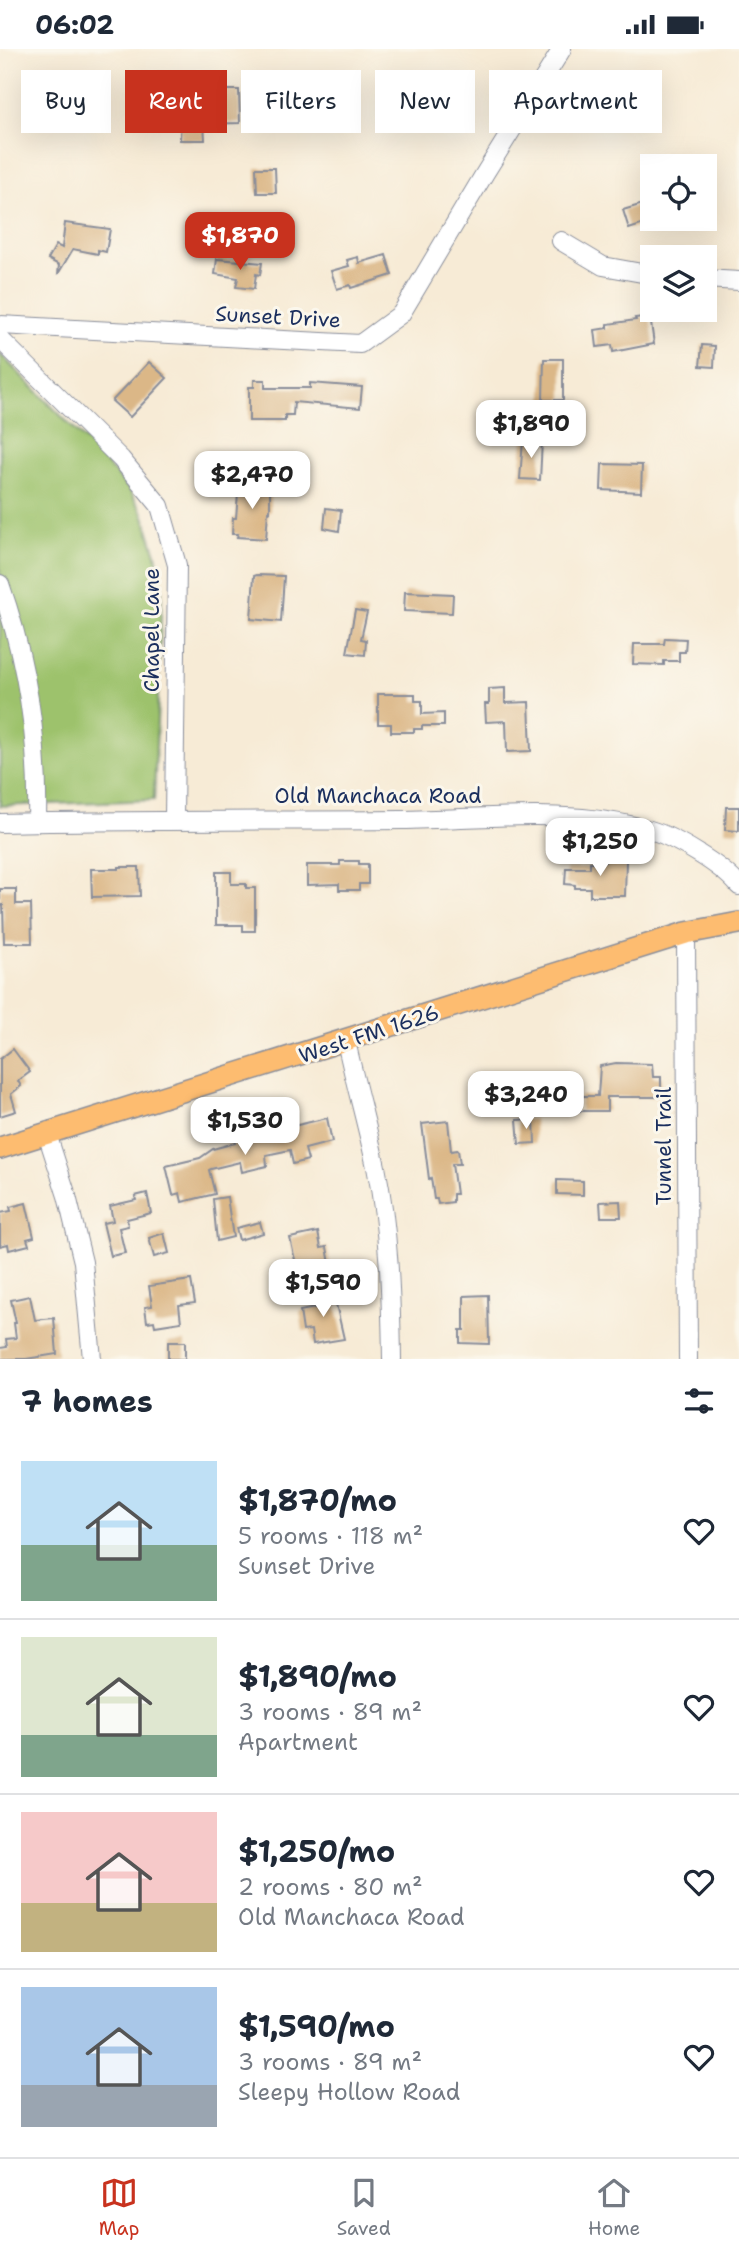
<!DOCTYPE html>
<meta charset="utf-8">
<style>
:root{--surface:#fff;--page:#f6f6f7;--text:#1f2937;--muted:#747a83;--line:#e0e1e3;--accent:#c8321e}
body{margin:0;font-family:"Shantell Sans",sans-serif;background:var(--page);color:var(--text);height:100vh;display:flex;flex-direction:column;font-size:26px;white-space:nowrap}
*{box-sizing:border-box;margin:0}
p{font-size:23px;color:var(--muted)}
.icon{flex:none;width:38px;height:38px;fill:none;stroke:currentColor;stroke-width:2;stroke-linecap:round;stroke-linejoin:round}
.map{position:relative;height:1310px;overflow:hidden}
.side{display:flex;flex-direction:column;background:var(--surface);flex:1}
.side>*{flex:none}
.banner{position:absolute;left:21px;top:21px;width:698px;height:63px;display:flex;gap:14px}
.buttons{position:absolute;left:640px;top:105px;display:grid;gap:14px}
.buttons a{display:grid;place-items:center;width:77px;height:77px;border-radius:0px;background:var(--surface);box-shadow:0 7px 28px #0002;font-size:35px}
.price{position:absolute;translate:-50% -60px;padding:0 16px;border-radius:14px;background:#fff;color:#222;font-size:23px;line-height:46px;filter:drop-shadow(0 2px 4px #0008)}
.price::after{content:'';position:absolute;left:50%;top:42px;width:21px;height:16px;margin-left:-10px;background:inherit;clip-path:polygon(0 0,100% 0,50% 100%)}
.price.on{background:var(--accent);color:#fff}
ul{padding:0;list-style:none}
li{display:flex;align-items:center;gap:21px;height:175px;padding:0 21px}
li+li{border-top:2px solid var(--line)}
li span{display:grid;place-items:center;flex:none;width:196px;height:140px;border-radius:0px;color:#555}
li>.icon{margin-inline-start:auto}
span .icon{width:84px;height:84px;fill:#fffc;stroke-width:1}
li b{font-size:30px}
h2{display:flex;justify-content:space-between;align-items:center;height:84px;padding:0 21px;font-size:30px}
.pill{padding:0 24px;border-radius:0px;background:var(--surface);box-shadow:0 7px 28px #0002;font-size:24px;line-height:63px}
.pill.on{background:var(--accent);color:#fff}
.status{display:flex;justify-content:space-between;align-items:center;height:49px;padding:0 35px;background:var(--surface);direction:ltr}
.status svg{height:19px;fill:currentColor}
.menu{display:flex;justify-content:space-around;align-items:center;height:98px;border-top:2px solid var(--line);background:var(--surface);font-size:19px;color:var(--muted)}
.menu a{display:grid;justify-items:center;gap:4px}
.menu .on{color:var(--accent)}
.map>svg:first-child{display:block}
.green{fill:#9dc26c;stroke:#5c7865;stroke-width:2}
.building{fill:#dbb787}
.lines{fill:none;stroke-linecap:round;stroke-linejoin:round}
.minor-casing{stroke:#898d9a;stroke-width:20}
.major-casing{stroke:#898d9a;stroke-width:24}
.minor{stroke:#fff;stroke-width:18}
.major{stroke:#fdbc6f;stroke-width:21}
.labels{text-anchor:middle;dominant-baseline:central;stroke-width:6;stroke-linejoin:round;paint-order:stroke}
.street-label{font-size:21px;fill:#1b2f5e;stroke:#fbf7ec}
</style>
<div class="status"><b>06:02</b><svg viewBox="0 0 49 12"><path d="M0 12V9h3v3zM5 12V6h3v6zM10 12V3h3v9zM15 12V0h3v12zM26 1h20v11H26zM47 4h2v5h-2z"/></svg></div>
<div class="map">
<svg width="739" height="1310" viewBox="0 0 739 1310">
<rect width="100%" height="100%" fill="#fbf7ec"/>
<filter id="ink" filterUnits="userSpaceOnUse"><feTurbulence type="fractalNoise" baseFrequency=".0143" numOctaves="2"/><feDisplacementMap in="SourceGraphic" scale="14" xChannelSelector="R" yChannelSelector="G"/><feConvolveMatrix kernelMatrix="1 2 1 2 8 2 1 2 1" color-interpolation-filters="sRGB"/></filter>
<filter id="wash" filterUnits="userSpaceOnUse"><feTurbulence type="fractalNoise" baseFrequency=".00686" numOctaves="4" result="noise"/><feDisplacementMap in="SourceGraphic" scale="28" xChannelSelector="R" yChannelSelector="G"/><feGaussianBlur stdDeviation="1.57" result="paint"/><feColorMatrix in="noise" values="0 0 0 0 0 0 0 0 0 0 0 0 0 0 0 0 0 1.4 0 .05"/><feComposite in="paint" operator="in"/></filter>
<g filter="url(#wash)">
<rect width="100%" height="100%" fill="#f7ebd6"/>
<polygon class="green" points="0,305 89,395 128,439 143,464 156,505 162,542 154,751 0,757"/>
<g id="blocks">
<g class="building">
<polygon points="227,41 239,41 240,74 204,75 205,91 180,91 182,42"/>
<polygon points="256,119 275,119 276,144 257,144"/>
<polygon points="653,152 653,172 629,180 623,161"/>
<polygon points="65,174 110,180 106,203 98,201 98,205 73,200 58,225 59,216 48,210 56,196 62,199"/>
<polygon points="386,206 392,226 351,239 350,236 337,240 331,222 349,217 347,211 358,208 359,214"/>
<polygon points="217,210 262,214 260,226 256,225 254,240 236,238 238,229 215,225"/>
<polygon points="650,267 654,295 613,303 612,296 597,298 595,281 608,279 608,275 636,271 635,269"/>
<polygon points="702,296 715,297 714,318 700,317"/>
<polygon points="544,310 563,310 563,351 543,351"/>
<polygon points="149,313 167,329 130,368 112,352"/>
<polygon points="254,331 265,331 265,339 310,339 310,334 362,338 360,359 294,353 293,366 285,366 285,372 249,372 249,338 254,338"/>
<polygon points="523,391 542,392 540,431 520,430"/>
<polygon points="602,415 642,416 641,443 601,441"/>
<polygon points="239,433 270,436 270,463 268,462 266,490 237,488 238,485 232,485 233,469 236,469"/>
<polygon points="326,459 341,461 339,482 324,479"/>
<polygon points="257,526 284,527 281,573 251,570 254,527"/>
<polygon points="405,543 453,545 452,564 404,562"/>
<polygon points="355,561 367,563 361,590 366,591 365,606 347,604"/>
<polygon points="665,589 686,590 685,603 679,603 679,612 664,612 664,616 633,615 634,595 664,595"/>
<polygon points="505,639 505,654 529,653 531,702 507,703 506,672 486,673 485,655 489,655 489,640"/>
<polygon points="378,645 415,645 415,652 422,652 422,665 444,664 444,677 422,677 422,680 414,680 414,683 391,683 391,675 378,675"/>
<polygon points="726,758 739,758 739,782 725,781"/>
<polygon points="605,810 626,810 625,847 590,847 590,839 575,839 575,836 565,835 566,819 590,819 590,813 605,813"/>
<polygon points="340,812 359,812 359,815 368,815 368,835 359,835 359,841 339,841 339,835 307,836 307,816 340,816"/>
<polygon points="119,818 139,818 140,847 92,848 91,820 119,820"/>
<polygon points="216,823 231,823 231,835 246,835 246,839 255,839 255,882 243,882 243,876 216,876"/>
<polygon points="0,840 16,840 16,855 31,855 32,894 4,894 3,856 0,857"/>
<polygon points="13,1000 30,1023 18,1032 21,1037 11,1045 16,1062 0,1067 0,1010"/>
<polygon points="616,1014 652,1015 653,1028 661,1028 661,1048 607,1048 607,1062 580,1062 580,1047 598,1047 600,1017"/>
<polygon points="327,1069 332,1093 305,1100 308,1111 293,1115 290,1101 266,1106 267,1117 242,1123 240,1113 211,1120 209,1121 215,1145 182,1153 180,1144 173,1146 166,1117 200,1109 213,1100 235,1094 234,1090 258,1085 259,1088 286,1083 285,1079"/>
<polygon points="534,1070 535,1094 519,1095 517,1071"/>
<polygon points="448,1072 451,1102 458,1101 460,1115 452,1115 456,1145 453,1145 453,1153 438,1155 437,1150 434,1150 431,1129 429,1130 422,1075"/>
<polygon points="557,1131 583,1132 583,1146 557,1145"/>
<polygon points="147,1144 151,1164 127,1170 128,1177 119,1179 125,1204 111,1207 103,1174 113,1172 110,1157 136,1151 135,1147"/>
<polygon points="227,1148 233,1188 217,1192 213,1150"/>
<polygon points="620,1152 621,1168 601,1168 600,1153"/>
<polygon points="26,1154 34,1188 27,1190 29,1196 9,1201 8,1195 0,1197 0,1164 11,1162 10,1158"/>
<polygon points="260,1173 263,1184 239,1191 236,1179"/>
<polygon points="318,1183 321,1199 327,1198 330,1215 298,1224 290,1189"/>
<polygon points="164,1184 169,1204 154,1208 149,1189"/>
<polygon points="191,1231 195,1254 179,1256 181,1273 155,1277 154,1272 147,1273 145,1258 152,1257 149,1237"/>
<polygon points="333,1242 344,1290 313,1295 311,1281 303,1282 300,1262 315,1259 312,1245"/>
<polygon points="488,1246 489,1295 460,1294 460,1281 464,1281 464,1247"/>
<polygon points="30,1247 35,1271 54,1269 57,1305 26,1310 0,1310 0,1299 7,1298 6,1290 16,1289 14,1274 16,1274 11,1251"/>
<rect x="168" y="1293" width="17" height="17"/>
</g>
</g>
</g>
<g filter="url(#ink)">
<use href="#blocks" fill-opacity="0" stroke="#898d9a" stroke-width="2"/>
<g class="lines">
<defs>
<g id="minor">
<polyline points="561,192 603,217 653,226"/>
<polyline points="705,230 739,232"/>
<polyline points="0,276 360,295 401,265 485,124 562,0"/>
<polyline points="0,290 121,410 160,457 177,516 174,771"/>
<path d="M0,535C27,612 39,691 37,773"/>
<path d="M0,774C134,771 268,772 402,771C484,770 571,758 650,781C675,788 723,817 739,837"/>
<polyline points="686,884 688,1310"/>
<path d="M346,992C355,1034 367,1076 376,1118C389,1180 391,1246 392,1310"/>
<polyline points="47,1085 67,1147 83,1213 92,1310"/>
</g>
<polyline id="major" points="0,1099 686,884 739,874"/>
</defs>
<use href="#minor" class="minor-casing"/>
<use href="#major" class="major-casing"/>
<use href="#minor" class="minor"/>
<use href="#major" class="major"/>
</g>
</g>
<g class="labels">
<g class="street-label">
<text transform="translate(278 268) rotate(3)">Sunset Drive</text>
<text transform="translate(152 581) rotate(-90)">Chapel Lane</text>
<text x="378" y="747">Old Manchaca Road</text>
<text transform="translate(369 985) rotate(-18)">West FM 1626</text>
<text transform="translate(664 1097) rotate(-90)">Tunnel Trail</text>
</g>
</g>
</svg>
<div class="buttons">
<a><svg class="icon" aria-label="locate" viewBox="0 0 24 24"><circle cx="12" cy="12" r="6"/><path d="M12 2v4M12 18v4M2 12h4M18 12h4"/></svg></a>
<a><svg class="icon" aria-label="layers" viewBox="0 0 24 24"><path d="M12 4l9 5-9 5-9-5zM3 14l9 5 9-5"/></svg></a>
</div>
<b class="price on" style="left:240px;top:223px">$1,870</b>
<b class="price" style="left:531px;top:411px">$1,890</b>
<b class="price" style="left:252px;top:462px">$2,470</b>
<b class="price" style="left:600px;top:829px">$1,250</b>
<b class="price" style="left:526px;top:1082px">$3,240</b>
<b class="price" style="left:245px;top:1108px">$1,530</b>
<b class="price" style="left:323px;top:1270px">$1,590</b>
<div class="banner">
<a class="pill">Buy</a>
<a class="pill on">Rent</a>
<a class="pill">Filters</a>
<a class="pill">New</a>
<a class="pill">Apartment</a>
</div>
</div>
<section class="side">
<h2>7 homes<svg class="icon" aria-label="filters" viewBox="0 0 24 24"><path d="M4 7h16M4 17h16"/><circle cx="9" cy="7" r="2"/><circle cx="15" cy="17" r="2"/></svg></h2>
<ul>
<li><span style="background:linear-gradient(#bfe0f5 60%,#7fa58c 0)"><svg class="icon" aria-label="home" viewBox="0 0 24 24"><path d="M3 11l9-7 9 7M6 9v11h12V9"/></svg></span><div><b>$1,870/mo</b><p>5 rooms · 118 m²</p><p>Sunset Drive</p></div><svg class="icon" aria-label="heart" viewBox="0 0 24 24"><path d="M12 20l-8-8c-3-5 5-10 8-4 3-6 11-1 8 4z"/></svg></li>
<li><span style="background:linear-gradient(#dfe7d0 70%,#7fa58c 0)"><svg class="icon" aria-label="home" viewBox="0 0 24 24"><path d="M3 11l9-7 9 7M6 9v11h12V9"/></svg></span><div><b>$1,890/mo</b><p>3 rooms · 89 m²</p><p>Apartment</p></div><svg class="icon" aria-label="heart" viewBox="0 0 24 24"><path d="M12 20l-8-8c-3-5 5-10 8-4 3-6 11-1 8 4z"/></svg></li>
<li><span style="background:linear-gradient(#f6c9c9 65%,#c2b280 0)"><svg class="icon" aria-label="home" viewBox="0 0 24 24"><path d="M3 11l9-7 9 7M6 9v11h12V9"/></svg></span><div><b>$1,250/mo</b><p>2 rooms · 80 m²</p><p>Old Manchaca Road</p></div><svg class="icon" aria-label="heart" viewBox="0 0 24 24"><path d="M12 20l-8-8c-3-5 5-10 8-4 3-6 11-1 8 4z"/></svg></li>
<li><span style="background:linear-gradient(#a9c7e8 70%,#9aa5b1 0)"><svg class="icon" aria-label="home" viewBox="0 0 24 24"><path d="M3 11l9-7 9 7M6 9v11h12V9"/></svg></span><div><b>$1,590/mo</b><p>3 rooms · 89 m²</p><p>Sleepy Hollow Road</p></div><svg class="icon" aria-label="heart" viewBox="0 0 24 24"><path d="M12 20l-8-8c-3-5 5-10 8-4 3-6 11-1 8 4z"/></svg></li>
</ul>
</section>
<nav class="menu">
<a class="on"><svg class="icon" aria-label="map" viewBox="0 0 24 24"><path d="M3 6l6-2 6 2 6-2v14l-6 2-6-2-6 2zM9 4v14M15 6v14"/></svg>Map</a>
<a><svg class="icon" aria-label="saved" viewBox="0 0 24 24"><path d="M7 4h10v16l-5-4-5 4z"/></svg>Saved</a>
<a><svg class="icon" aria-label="home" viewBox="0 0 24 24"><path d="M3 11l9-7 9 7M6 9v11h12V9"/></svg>Home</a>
</nav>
